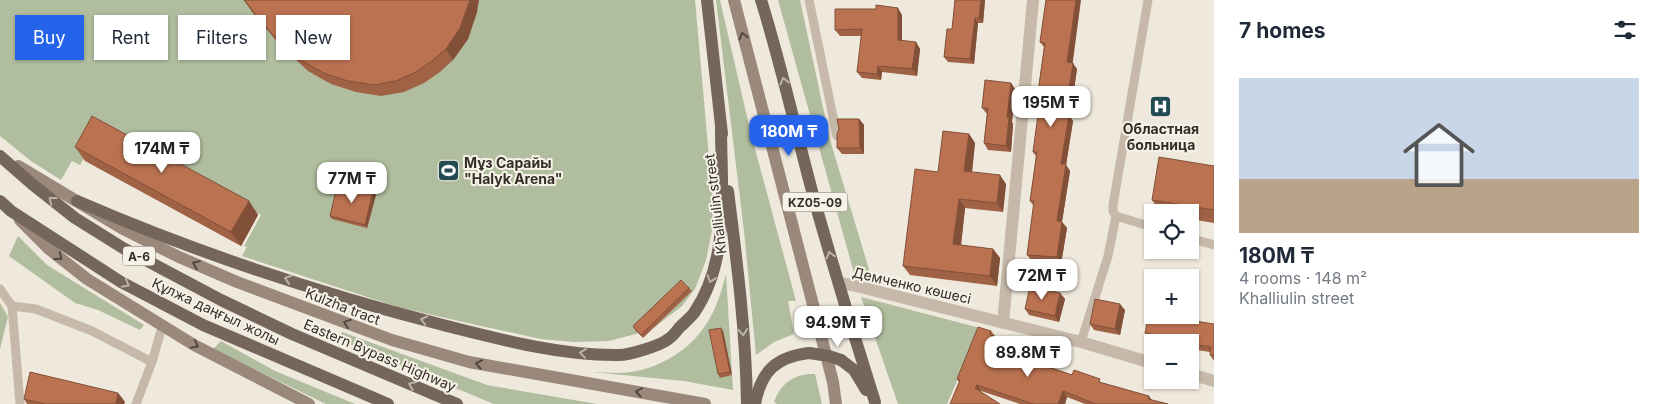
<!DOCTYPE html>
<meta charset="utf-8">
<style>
:root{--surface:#fff;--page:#f6f6f7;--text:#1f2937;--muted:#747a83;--accent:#2563eb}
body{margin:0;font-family:Inter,sans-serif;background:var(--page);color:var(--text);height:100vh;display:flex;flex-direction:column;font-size:19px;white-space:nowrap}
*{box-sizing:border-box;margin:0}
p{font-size:16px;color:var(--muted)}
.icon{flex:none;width:28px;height:28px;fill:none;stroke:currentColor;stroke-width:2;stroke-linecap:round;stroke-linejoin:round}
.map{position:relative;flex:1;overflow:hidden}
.drawer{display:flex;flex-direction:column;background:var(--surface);width:450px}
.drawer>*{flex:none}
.hud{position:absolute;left:15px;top:15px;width:475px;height:45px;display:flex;gap:10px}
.fabs{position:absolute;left:1144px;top:204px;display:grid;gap:10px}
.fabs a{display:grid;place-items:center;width:55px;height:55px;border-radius:0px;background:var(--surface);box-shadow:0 1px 4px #0004;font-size:25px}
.price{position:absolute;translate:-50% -42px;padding:0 11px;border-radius:10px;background:#fff;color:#222;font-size:16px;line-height:32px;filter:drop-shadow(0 1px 2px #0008)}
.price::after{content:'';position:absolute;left:50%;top:30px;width:15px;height:11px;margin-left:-8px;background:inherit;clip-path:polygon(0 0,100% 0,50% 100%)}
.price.current{background:var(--accent);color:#fff}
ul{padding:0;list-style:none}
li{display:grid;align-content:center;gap:10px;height:265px;padding:0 25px}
li span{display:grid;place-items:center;height:155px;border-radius:0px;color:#555}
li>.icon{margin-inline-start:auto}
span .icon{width:90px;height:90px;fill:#fffc;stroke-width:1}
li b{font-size:21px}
h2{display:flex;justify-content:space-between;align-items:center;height:60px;padding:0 25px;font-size:21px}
.chip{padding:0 18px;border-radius:0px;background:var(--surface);box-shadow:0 1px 4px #0004;font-size:18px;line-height:45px}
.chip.current{background:var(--accent);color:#fff}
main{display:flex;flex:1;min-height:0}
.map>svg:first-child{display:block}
.green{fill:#b0bd9e}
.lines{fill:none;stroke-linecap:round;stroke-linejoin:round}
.service{stroke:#c6b9a9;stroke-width:9}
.minor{stroke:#c6b9a9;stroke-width:12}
.tertiary{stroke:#c6b9a9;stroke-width:12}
.secondary{stroke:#9a897b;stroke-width:12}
.primary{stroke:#75665b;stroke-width:12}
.primary-bridge{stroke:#75665b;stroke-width:12}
.wall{fill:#a06245}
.shaded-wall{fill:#825038}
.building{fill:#ba7250;stroke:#825038}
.oneway{stroke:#534941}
.oneway2{stroke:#bcb3a9}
.labels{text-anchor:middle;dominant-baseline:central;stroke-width:4;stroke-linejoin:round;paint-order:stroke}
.shield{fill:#f7f2e8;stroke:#6e6862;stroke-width:1}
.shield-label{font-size:12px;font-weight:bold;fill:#342d28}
.poi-label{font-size:14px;font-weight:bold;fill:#342d28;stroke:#f7f2e8}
.street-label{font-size:14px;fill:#342d28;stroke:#f7f2e8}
</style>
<main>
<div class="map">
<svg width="1214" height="404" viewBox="0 0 1214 404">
<rect width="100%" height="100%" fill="#efe8dc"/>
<g class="green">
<polygon points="0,0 695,0 713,202 713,226 706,260 695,289 682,306 651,330 609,341 574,342 541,339 481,326 398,307 242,256 247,247 244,246 261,215 101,127 80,165 72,161 61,180 31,161 0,136"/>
<polygon points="716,0 720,0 751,134 796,301 788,301 794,334 774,342 756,355 744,231"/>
<polygon points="778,0 800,0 830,140 871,276 854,273"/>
<polygon points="18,236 47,265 144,325 140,330 98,310 75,303 9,256"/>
<path d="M726,274L733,390L684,381L592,372C605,372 618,374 631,372C664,367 694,347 710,318C718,304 722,289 726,274Z"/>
<polygon points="861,297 980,328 947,404 898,404"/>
<polygon points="0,303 8,317 0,349"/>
<polygon points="342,332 487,385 597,404 494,404 337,339"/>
<polygon points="221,341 275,371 355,404 326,404 213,349"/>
<path d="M809,374H815L822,404H777L774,402C780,385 791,376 809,374Z"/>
</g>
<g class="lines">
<g class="service">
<polyline points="809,0 837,136"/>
<polyline points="1148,0 1113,205 1113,211 1116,216 1152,227"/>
<polyline points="1190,238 1214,245"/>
<polyline points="0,289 12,306 20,404"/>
<polyline points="12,306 36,309 92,331 152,362"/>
<polyline points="1081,342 1108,256 1116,216"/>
<polyline points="136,404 152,362 162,327"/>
</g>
<polyline class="minor" points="1003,323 1033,0"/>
<g class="tertiary">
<polyline points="839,283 852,285 1081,342 1152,363"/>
<polyline points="1190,374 1214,381"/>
</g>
<g class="secondary">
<polyline points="734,0 817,320 833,382 836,404"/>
<polyline points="18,166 125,230 179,257 237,282 392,340 469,362 705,404"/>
<polyline points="20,220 49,249 87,279 194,345 309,404"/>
</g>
<g class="primary">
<polyline points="707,0 722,134"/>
<path d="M761,0C783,70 798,142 818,213C836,276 855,339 875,402"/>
<polyline points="0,156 32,184 75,218 123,248 221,300 292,334 457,404"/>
<path d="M728,191C737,262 746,333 747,404"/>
<polyline points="0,201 11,211 121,282 203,325 388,404"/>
<path d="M77,201C195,252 318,293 443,325C498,339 562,356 619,355C629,355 659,346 667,340C672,337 676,332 679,328C684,323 690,318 694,313C731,259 721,188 721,127"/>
<polyline points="841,360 854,370 866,390"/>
<path d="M755,404C761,371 776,357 809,353"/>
</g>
<polyline class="primary-bridge" points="809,353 829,356 841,360"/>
</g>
<g class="wall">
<polygon points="244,0 477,12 468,39 453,60 440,72 424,83 404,92 381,96 356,92 331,84 308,71 279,44 252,12"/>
<polygon points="955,0 985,0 983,23 978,23 974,64 948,62 944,57 952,29"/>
<polygon points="1046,0 1072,63 1077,69 1070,117 1073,121 1066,165 1070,171 1062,222 1067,228 1061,264 1032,261 1027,255 1034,206 1030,201 1036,156 1033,152 1040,103 1037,99 1044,47 1040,42"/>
<polygon points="902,15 902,41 916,42 920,49 917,76 882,72 881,80 862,78 857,72 862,36 840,36 835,30"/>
<polygon points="1011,83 1015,89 1012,122 1013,124 1011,152 988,150 984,143 987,114 982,108"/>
<polygon points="859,119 864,125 864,154 842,154 837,148"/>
<polygon points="969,134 975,143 972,172 1006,184 1003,212 965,208 961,245 993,249 1000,258 997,286 910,275 903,266 938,172"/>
<polygon points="75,147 249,201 258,215 241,246 85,161"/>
<polygon points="1214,166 1214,223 1190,219 1190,212 1161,212 1152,200"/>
<polygon points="376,195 367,228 332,219 330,216"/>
<polygon points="689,288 692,291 643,338 635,330 633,326"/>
<polygon points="1060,293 1065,299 1059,322 1029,315 1025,309"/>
<polygon points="1125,310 1120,335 1094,330 1090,324"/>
<polygon points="1214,324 1214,361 1210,355 1210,352 1190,349 1190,342 1167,342 1150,339 1145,333"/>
<polygon points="723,331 732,375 720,378 718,374"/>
<polygon points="991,331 995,336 1031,348 1035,354 1033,361 1072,375 1102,383 1149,396 1152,400 1168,404 1085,404 1067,397 1065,404 1020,404 981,391 959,382 957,379"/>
<polygon points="118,393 125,402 124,404 27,404 24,399"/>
</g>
<g class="shaded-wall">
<polygon points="470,0 479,0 477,12 468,39 453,60 446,49"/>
<polygon points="981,0 985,0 983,23 979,18"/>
<polygon points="1076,0 1081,0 1072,68 1067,62"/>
<polygon points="898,8 902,15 902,46 898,40"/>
<polygon points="975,18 978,23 974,64 970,59"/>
<polygon points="916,42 920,49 917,76 912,69"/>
<polygon points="1073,63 1077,69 1070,117 1073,121 1066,165 1070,171 1061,228 1057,221 1065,115"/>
<polygon points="878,66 882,72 881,80 877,74"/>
<polygon points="1011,83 1015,89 1012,122 1013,124 1011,152 1006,146 1007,118"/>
<polygon points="859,119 864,125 864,154 860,148"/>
<polygon points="969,134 975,143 971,181 964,171"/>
<polygon points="1000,175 1006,184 1003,212 997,203"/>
<polygon points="373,191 376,195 367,228 365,225"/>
<polygon points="959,199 965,208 960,254 953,244"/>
<polygon points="249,201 258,215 241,246 231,232"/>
<polygon points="1062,222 1067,228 1061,264 1057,257"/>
<polygon points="993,249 1000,258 997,286 990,276"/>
<polygon points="1060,293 1065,299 1059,322 1055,316"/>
<polygon points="1120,304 1125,310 1120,335 1115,329"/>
<polygon points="721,328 723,331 732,375 730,372"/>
<polygon points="1031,348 1035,354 1032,366 1027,360"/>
<polygon points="977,385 981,391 980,394 975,388"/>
<polygon points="1063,391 1067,397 1065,404 1058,404"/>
<polygon points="118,393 125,402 124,404 116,404"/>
</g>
<g class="building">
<polygon points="244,0 470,0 460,28 446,49 432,61 416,72 396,81 374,85 348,81 324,73 300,60 271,33"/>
<polygon points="955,0 981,0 979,18 975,18 970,59 944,57 947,29 952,29"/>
<polygon points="1046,0 1076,0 1067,62 1073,63 1065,115 1069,115 1061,164 1066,164 1057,221 1062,222 1057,257 1027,255 1034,201 1030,201 1037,152 1033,152 1040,100 1037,99 1045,43 1040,42"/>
<polygon points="876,5 898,8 898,40 916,42 912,69 878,66 877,74 857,72 862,29 835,30 835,9 876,9"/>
<polygon points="985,80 1011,83 1007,118 1009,118 1006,146 984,143 988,108 982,108"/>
<polygon points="92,116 249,201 231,232 75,147"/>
<polygon points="837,119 859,119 860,148 837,148 837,134 839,129"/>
<polygon points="943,131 969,134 964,171 1000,175 997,203 959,199 953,244 993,249 990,276 903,266 915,169 938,172"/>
<polygon points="1159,157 1214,166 1214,210 1152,200"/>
<polygon points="338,182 373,191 365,225 330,216"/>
<polygon points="681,280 689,288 641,335 633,326"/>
<polygon points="1030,286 1060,293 1055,316 1025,309"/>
<polygon points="1095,299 1120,304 1115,329 1090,324"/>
<polygon points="1149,314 1152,314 1152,315 1158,315 1214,324 1214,356 1210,355 1211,347 1190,344 1190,342 1175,341 1175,339 1145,333"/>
<polygon points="978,327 991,331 990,335 1031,348 1027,360 1072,375 1074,370 1100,379 1099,382 1149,396 1148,399 1168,404 1096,404 1063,391 1058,404 1033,404 977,385 975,388 1000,404 950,404 960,380 957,379"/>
<polygon points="721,328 730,372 718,374 709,330"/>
<polygon points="30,372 118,393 116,404 45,404 24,399"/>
</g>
<defs><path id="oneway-chevron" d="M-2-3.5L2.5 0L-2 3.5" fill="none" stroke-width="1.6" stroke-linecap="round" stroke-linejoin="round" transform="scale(1.25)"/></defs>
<g class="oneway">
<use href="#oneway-chevron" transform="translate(743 36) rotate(-105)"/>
<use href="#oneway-chevron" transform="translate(59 257) rotate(38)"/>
<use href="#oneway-chevron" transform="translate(196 264) rotate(-157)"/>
<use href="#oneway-chevron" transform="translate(347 323) rotate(-159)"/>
<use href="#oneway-chevron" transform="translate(195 345) rotate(29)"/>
<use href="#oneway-chevron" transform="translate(479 364) rotate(-170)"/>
<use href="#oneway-chevron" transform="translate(639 392) rotate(-170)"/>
</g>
<g class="oneway2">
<use href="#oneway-chevron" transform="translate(784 81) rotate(-104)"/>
<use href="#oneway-chevron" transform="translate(52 200) rotate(-142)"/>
<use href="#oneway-chevron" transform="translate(830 255) rotate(-106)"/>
<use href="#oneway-chevron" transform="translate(288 279) rotate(-163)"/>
<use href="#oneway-chevron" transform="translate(711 279) rotate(109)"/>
<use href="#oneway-chevron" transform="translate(126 284) rotate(28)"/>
<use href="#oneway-chevron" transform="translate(424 320) rotate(-166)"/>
<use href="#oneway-chevron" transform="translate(743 332) rotate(85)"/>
<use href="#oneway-chevron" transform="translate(583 353) rotate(-173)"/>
<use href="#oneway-chevron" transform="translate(412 385) rotate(-157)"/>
</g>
<defs>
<symbol id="hospital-square" viewBox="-11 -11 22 22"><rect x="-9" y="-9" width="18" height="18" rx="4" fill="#224b52" stroke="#f7f2e8"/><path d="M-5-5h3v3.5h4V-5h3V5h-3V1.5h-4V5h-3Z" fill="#fff"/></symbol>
<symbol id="stadium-square" viewBox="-11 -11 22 22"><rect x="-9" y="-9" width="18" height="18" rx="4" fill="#224b52" stroke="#f7f2e8"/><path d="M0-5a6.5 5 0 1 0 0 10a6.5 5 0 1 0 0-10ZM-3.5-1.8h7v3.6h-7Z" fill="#fff"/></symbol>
</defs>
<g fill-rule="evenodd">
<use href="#hospital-square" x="1148" y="94" width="25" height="25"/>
<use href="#stadium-square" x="436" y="158" width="25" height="25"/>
</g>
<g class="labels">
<g class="shield">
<rect x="782.5" y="192.5" width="65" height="19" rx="4"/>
<rect x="123" y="246.5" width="32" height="19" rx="4"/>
</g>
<g class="shield-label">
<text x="815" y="202">KZ05-09</text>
<text x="139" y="256">A-6</text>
</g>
<g class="poi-label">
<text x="1161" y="128">Областная<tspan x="1161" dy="16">больница</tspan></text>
<text x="464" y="162" text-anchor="start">Мұз Сарайы<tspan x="464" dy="16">"Halyk Arena"</tspan></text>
</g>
<g class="street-label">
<text transform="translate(715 204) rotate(-97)">Khalliulin street</text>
<text transform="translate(912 285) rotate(13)">Демченко көшесі</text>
<text transform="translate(343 306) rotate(21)">Kulzha tract</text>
<text transform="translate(216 311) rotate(25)">Құлжа даңғыл жолы</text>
<text transform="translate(380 355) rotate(23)">Eastern Bypass Highway</text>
</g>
</g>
</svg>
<div class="fabs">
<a><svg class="icon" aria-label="locate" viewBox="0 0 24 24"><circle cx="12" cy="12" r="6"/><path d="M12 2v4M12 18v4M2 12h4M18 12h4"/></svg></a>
<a>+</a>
<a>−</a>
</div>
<b class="price" style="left:1051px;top:128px">195M ₸</b>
<b class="price current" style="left:789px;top:157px">180M ₸</b>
<b class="price" style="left:162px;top:174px">174M ₸</b>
<b class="price" style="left:352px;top:204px">77M ₸</b>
<b class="price" style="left:1042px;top:301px">72M ₸</b>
<b class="price" style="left:838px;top:348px">94.9M ₸</b>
<b class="price" style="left:1028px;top:378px">89.8M ₸</b>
<div class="hud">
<a class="chip current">Buy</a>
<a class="chip">Rent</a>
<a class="chip">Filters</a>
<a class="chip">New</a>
</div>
</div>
<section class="drawer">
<h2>7 homes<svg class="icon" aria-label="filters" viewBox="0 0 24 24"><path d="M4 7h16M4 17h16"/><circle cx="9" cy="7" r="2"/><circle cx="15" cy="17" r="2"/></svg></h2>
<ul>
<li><span style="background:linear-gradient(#c9d6e8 65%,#b9a48a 0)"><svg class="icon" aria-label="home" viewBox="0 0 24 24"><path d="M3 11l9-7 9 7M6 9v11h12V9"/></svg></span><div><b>180M ₸</b><p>4 rooms · 148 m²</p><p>Khalliulin street</p></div></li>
</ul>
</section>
</main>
